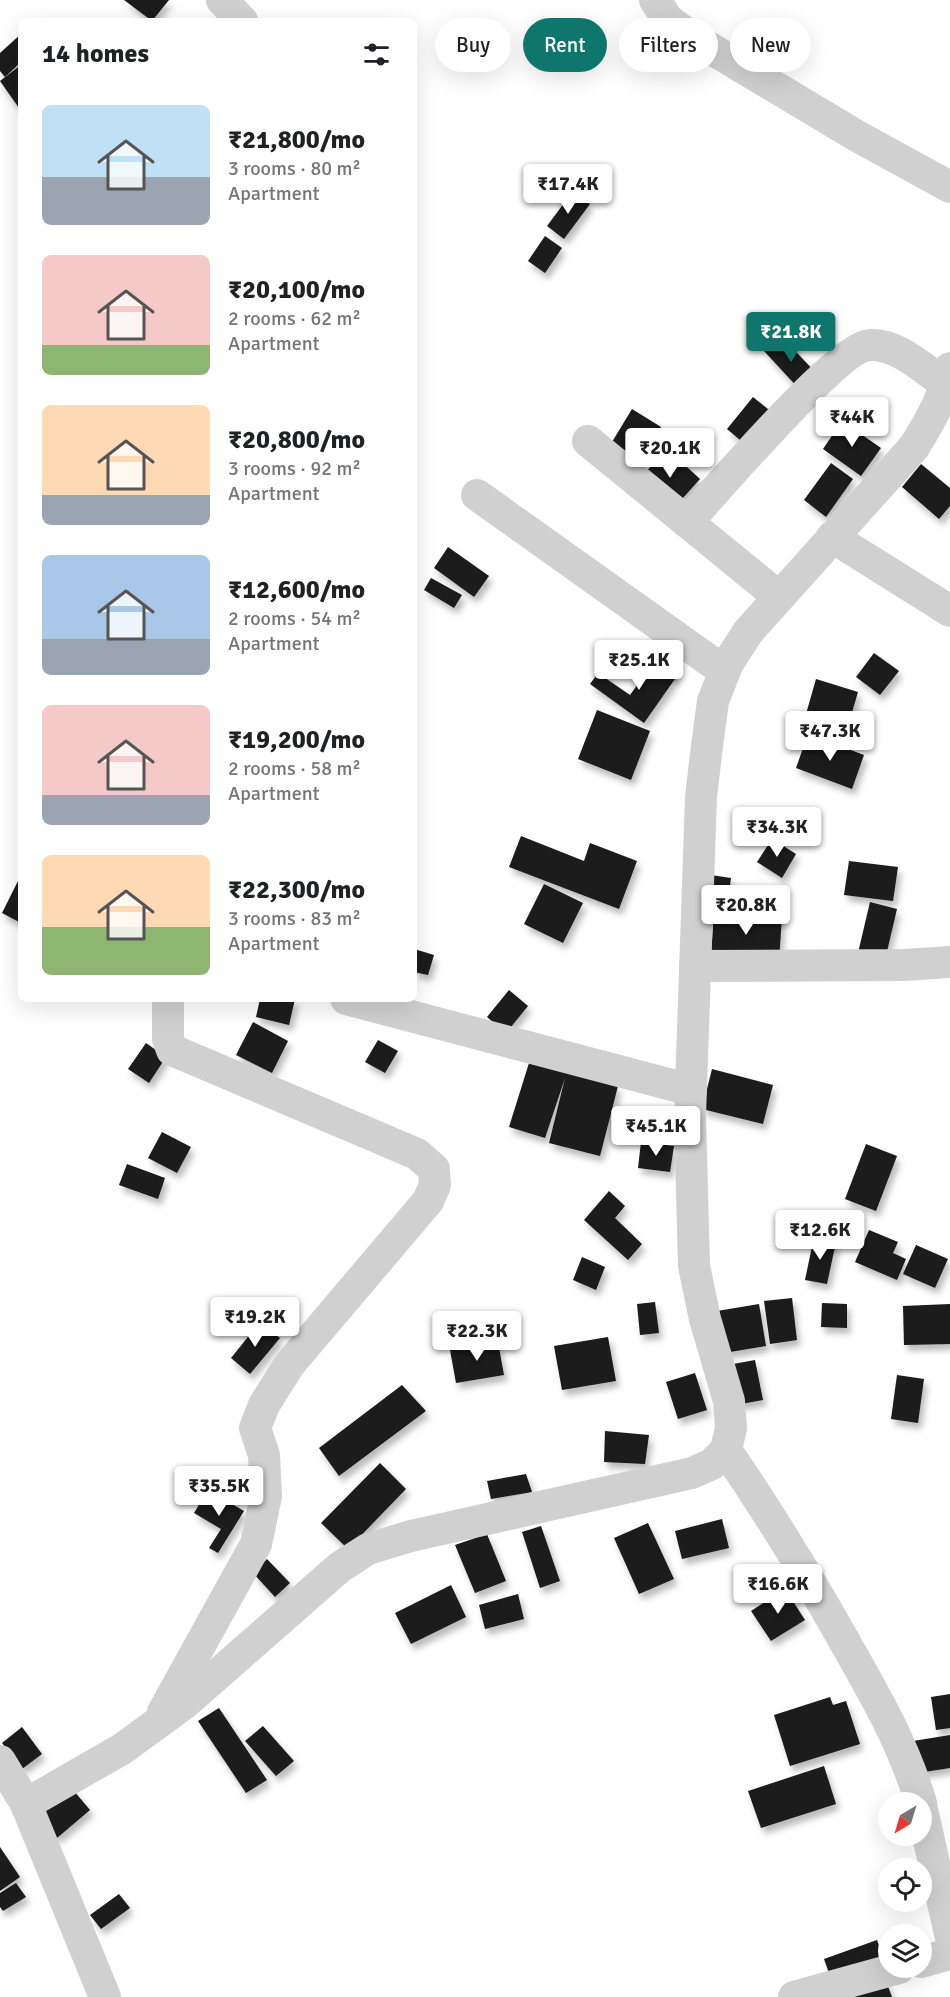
<!DOCTYPE html>
<meta charset="utf-8">
<style>
:root{--surface:#fff;--page:#f6f6f6;--text:#202124;--muted:#757577;--accent:#0f766e}
body{margin:0;font-family:Signika,sans-serif;background:var(--page);color:var(--text);height:100vh;display:flex;flex-direction:column;font-size:22px;white-space:nowrap}
*{box-sizing:border-box;margin:0}
p{font-size:20px;color:var(--muted)}
.icon{flex:none;width:33px;height:33px;fill:none;stroke:currentColor;stroke-width:2;stroke-linecap:round;stroke-linejoin:round}
.map{position:relative;flex:1;overflow:hidden}
.side{position:absolute;left:18px;top:18px;width:399px;height:984px;display:flex;flex-direction:column;background:var(--surface);border-radius:9px;box-shadow:0 6px 24px #0002}
.side>*{flex:none}
.hud{position:absolute;left:435px;top:18px;width:424px;height:54px;display:flex;gap:12px}
.needle{width:39px;rotate:218deg}
.buttons{position:absolute;left:878px;top:1792px;display:grid;gap:12px}
.buttons a{display:grid;place-items:center;width:54px;height:54px;border-radius:50%;background:var(--surface);box-shadow:0 6px 24px #0002;font-size:30px}
.price{position:absolute;translate:-50% -51px;padding:0 14px;border-radius:6px;background:#fff;color:#222;font-size:20px;line-height:39px;filter:drop-shadow(0 2px 3px #0008)}
.price::after{content:'';position:absolute;left:50%;top:36px;width:18px;height:14px;margin-left:-9px;background:inherit;clip-path:polygon(0 0,100% 0,50% 100%)}
.price.active{background:var(--accent);color:#fff}
ul{padding:0;list-style:none}
li{display:flex;align-items:center;gap:18px;height:150px;padding:0 24px}
li span{display:grid;place-items:center;flex:none;width:168px;height:120px;border-radius:9px;color:#555}
li>.icon{margin-inline-start:auto}
span .icon{width:72px;height:72px;fill:#fffc;stroke-width:1}
li b{font-size:26px}
h2{display:flex;justify-content:space-between;align-items:center;height:72px;padding:0 24px;font-size:26px}
.pill{padding:0 21px;border-radius:27px;background:var(--surface);box-shadow:0 6px 24px #0002;font-size:21px;line-height:54px}
.pill.active{background:var(--accent);color:#fff}
.map>svg:first-child{display:block}
.building{fill:#1a1a1a;filter:url(#shadow)}
.lines{fill:none;stroke-linecap:round;stroke-linejoin:round}
.street{stroke:#d0d0d0;stroke-width:32}
</style>
<div class="map">
<svg width="950" height="1997" viewBox="0 0 950 1997">
<defs>
<filter id="shadow"><feDropShadow dx="3.5" dy="6" stdDeviation="3" flood-color="#0004"/></filter>
</defs>
<rect width="100%" height="100%" fill="#fff"/>
<g class="building">
<polygon points="124,0 169,0 152,21"/>
<polygon points="21,34 21,62 5,77 0,71 0,53"/>
<polygon points="21,65 21,107 19,108 0,81"/>
<polygon points="573,191 590,204 564,239 547,226"/>
<polygon points="545,236 562,248 545,273 528,261"/>
<polygon points="781,336 818,375 801,391 764,351"/>
<polygon points="753,397 779,418 752,450 727,429"/>
<polygon points="632,409 661,427 640,460 612,442"/>
<polygon points="842,421 881,448 861,476 823,449"/>
<polygon points="666,448 700,479 673,509 640,479"/>
<polygon points="831,463 853,479 826,517 804,500"/>
<polygon points="921,464 950,488 950,506 939,519 902,487"/>
<polygon points="448,547 489,576 474,597 434,568"/>
<polygon points="431,578 462,595 454,608 424,590"/>
<polygon points="874,653 899,671 880,695 856,677"/>
<polygon points="655,660 677,676 644,723 590,684 598,673 630,695"/>
<polygon points="816,679 858,692 848,726 806,714"/>
<polygon points="597,710 650,731 631,780 578,759"/>
<polygon points="808,734 864,755 852,789 796,768"/>
<polygon points="521,836 584,861 590,843 637,861 619,909 509,867"/>
<polygon points="772,839 796,854 782,878 757,862"/>
<polygon points="849,861 898,867 893,901 844,895"/>
<polygon points="704,874 731,878 728,900 701,896"/>
<polygon points="18,881 21,882 21,923 2,913"/>
<polygon points="544,884 583,903 563,943 524,924"/>
<polygon points="870,902 897,909 885,960 858,953"/>
<polygon points="714,910 782,916 779,961 711,956"/>
<polygon points="414,949 434,955 428,975 414,972"/>
<polygon points="509,990 528,1006 506,1033 487,1017"/>
<polygon points="260,999 295,999 289,1025 256,1017"/>
<polygon points="253,1022 288,1041 272,1073 236,1055"/>
<polygon points="378,1040 398,1051 385,1073 365,1062"/>
<polygon points="146,1043 166,1057 149,1083 128,1069"/>
<polygon points="529,1063 618,1086 600,1156 549,1143 565,1078 545,1138 509,1127"/>
<polygon points="712,1069 773,1085 763,1124 702,1109"/>
<polygon points="644,1121 674,1125 672,1142 641,1138"/>
<polygon points="162,1132 191,1147 177,1173 148,1158"/>
<polygon points="641,1142 674,1146 670,1172 638,1168"/>
<polygon points="866,1144 897,1156 876,1211 845,1199"/>
<polygon points="127,1164 165,1178 158,1199 119,1185"/>
<polygon points="609,1191 625,1206 615,1218 642,1244 628,1260 584,1220"/>
<polygon points="869,1230 898,1242 893,1253 906,1259 897,1280 855,1262"/>
<polygon points="814,1237 836,1242 827,1284 805,1280"/>
<polygon points="916,1245 948,1259 935,1288 903,1274"/>
<polygon points="582,1257 605,1267 596,1290 573,1280"/>
<polygon points="792,1298 797,1340 770,1344 764,1301"/>
<polygon points="655,1302 659,1333 640,1335 637,1304"/>
<polygon points="822,1303 847,1304 847,1328 821,1327"/>
<polygon points="759,1304 766,1346 724,1353 717,1311"/>
<polygon points="950,1304 950,1344 904,1345 903,1306"/>
<polygon points="260,1322 280,1338 250,1374 231,1358"/>
<polygon points="608,1337 616,1381 562,1390 554,1346"/>
<polygon points="498,1342 504,1375 456,1383 450,1350"/>
<polygon points="755,1360 763,1400 730,1406 722,1366"/>
<polygon points="695,1373 707,1410 678,1419 666,1382"/>
<polygon points="897,1375 924,1379 918,1423 891,1419"/>
<polygon points="402,1385 426,1411 339,1476 319,1448"/>
<polygon points="605,1431 649,1435 645,1464 604,1462"/>
<polygon points="380,1463 406,1489 348,1549 321,1523"/>
<polygon points="526,1474 532,1492 491,1499 487,1481"/>
<polygon points="208,1490 244,1511 218,1553 209,1548 221,1529 194,1513"/>
<polygon points="722,1519 729,1548 682,1559 675,1531"/>
<polygon points="648,1523 674,1579 639,1594 614,1538"/>
<polygon points="541,1526 560,1581 540,1588 522,1532"/>
<polygon points="487,1534 506,1581 475,1593 455,1545"/>
<polygon points="267,1559 290,1583 275,1597 253,1573"/>
<polygon points="451,1585 466,1617 411,1644 395,1613"/>
<polygon points="785,1589 805,1620 771,1641 751,1611"/>
<polygon points="518,1594 524,1619 485,1629 479,1605"/>
<polygon points="950,1694 950,1728 936,1730 931,1697"/>
<polygon points="830,1697 833,1705 846,1701 860,1744 790,1766 774,1715"/>
<polygon points="219,1708 267,1780 246,1793 198,1721"/>
<polygon points="263,1726 294,1761 276,1776 245,1741"/>
<polygon points="22,1727 42,1754 22,1769 2,1743"/>
<polygon points="950,1735 950,1768 918,1773 913,1741"/>
<polygon points="824,1766 836,1804 761,1828 748,1791"/>
<polygon points="69,1785 90,1810 57,1838 36,1813"/>
<polygon points="0,1847 20,1877 0,1891"/>
<polygon points="16,1883 26,1897 3,1911 0,1907 0,1893"/>
<polygon points="119,1894 130,1908 101,1929 90,1915"/>
<polygon points="877,1940 888,1971 835,1990 824,1959"/>
<polygon points="886,1981 892,1997 847,1997"/>
</g>
<g class="lines">
<g class="street">
<polyline points="222,0 242,21"/>
<polyline points="655,0 668,20 690,36 857,136 950,187"/>
<polyline points="588,441 779,597"/>
<polyline points="477,495 724,671"/>
<path d="M687,522C715,492 839,346 870,345C897,343 925,370 947,385"/>
<polyline points="832,537 950,611"/>
<polyline points="695,966 905,965 950,962"/>
<polyline points="346,999 691,1090"/>
<path d="M726,1450C771,1516 812,1583 851,1653C879,1702 905,1749 921,1803"/>
<polyline points="163,1712 256,1544 266,1496 264,1455 255,1428 264,1405 289,1365 428,1201 435,1185 434,1169 417,1154 172,1050 168,1039 168,999"/>
<polyline points="0,1761 26,1804 105,1997"/>
<path d="M26,1804L122,1749L185,1703L340,1567L368,1549L411,1536L692,1473L712,1464L726,1450L731,1428L729,1401L705,1319L694,1266L690,1116L701,797L707,746L713,701L728,663L748,632L914,447C930,421 944,397 950,368"/>
<polyline points="921,1805 950,1934"/>
<polyline points="921,1962 950,1954"/>
<polyline points="794,1997 899,1968"/>
</g>
</g>
</svg>
<div class="buttons">
<a><svg class="needle" viewBox="-14 -14 28 28"><path d="M0-13l5 13h-10z" fill="#e53935"/><path d="M0 13l5-13h-10z" fill="#757577"/></svg></a>
<a><svg class="icon" aria-label="locate" viewBox="0 0 24 24"><circle cx="12" cy="12" r="6"/><path d="M12 2v4M12 18v4M2 12h4M18 12h4"/></svg></a>
<a><svg class="icon" aria-label="layers" viewBox="0 0 24 24"><path d="M12 4l9 5-9 5-9-5zM3 14l9 5 9-5"/></svg></a>
</div>
<b class="price" style="left:568px;top:215px">₹17.4K</b>
<b class="price active" style="left:791px;top:363px">₹21.8K</b>
<b class="price" style="left:852px;top:448px">₹44K</b>
<b class="price" style="left:670px;top:479px">₹20.1K</b>
<b class="price" style="left:639px;top:691px">₹25.1K</b>
<b class="price" style="left:830px;top:762px">₹47.3K</b>
<b class="price" style="left:777px;top:858px">₹34.3K</b>
<b class="price" style="left:746px;top:936px">₹20.8K</b>
<b class="price" style="left:656px;top:1157px">₹45.1K</b>
<b class="price" style="left:820px;top:1261px">₹12.6K</b>
<b class="price" style="left:255px;top:1348px">₹19.2K</b>
<b class="price" style="left:477px;top:1362px">₹22.3K</b>
<b class="price" style="left:219px;top:1517px">₹35.5K</b>
<b class="price" style="left:778px;top:1615px">₹16.6K</b>
<div class="hud">
<a class="pill">Buy</a>
<a class="pill active">Rent</a>
<a class="pill">Filters</a>
<a class="pill">New</a>
</div>
<section class="side">
<h2>14 homes<svg class="icon" aria-label="filters" viewBox="0 0 24 24"><path d="M4 7h16M4 17h16"/><circle cx="9" cy="7" r="2"/><circle cx="15" cy="17" r="2"/></svg></h2>
<ul>
<li><span style="background:linear-gradient(#bfe0f5 60%,#9aa5b1 0)"><svg class="icon" aria-label="home" viewBox="0 0 24 24"><path d="M3 11l9-7 9 7M6 9v11h12V9"/></svg></span><div><b>₹21,800/mo</b><p>3 rooms · 80 m²</p><p>Apartment</p></div></li>
<li><span style="background:linear-gradient(#f6c9c9 75%,#8fb573 0)"><svg class="icon" aria-label="home" viewBox="0 0 24 24"><path d="M3 11l9-7 9 7M6 9v11h12V9"/></svg></span><div><b>₹20,100/mo</b><p>2 rooms · 62 m²</p><p>Apartment</p></div></li>
<li><span style="background:linear-gradient(#ffd9b3 75%,#9aa5b1 0)"><svg class="icon" aria-label="home" viewBox="0 0 24 24"><path d="M3 11l9-7 9 7M6 9v11h12V9"/></svg></span><div><b>₹20,800/mo</b><p>3 rooms · 92 m²</p><p>Apartment</p></div></li>
<li><span style="background:linear-gradient(#a9c7e8 70%,#9aa5b1 0)"><svg class="icon" aria-label="home" viewBox="0 0 24 24"><path d="M3 11l9-7 9 7M6 9v11h12V9"/></svg></span><div><b>₹12,600/mo</b><p>2 rooms · 54 m²</p><p>Apartment</p></div></li>
<li><span style="background:linear-gradient(#f6c9c9 75%,#9aa5b1 0)"><svg class="icon" aria-label="home" viewBox="0 0 24 24"><path d="M3 11l9-7 9 7M6 9v11h12V9"/></svg></span><div><b>₹19,200/mo</b><p>2 rooms · 58 m²</p><p>Apartment</p></div></li>
<li><span style="background:linear-gradient(#ffd9b3 60%,#8fb573 0)"><svg class="icon" aria-label="home" viewBox="0 0 24 24"><path d="M3 11l9-7 9 7M6 9v11h12V9"/></svg></span><div><b>₹22,300/mo</b><p>3 rooms · 83 m²</p><p>Apartment</p></div></li>
</ul>
</section>
</div>
